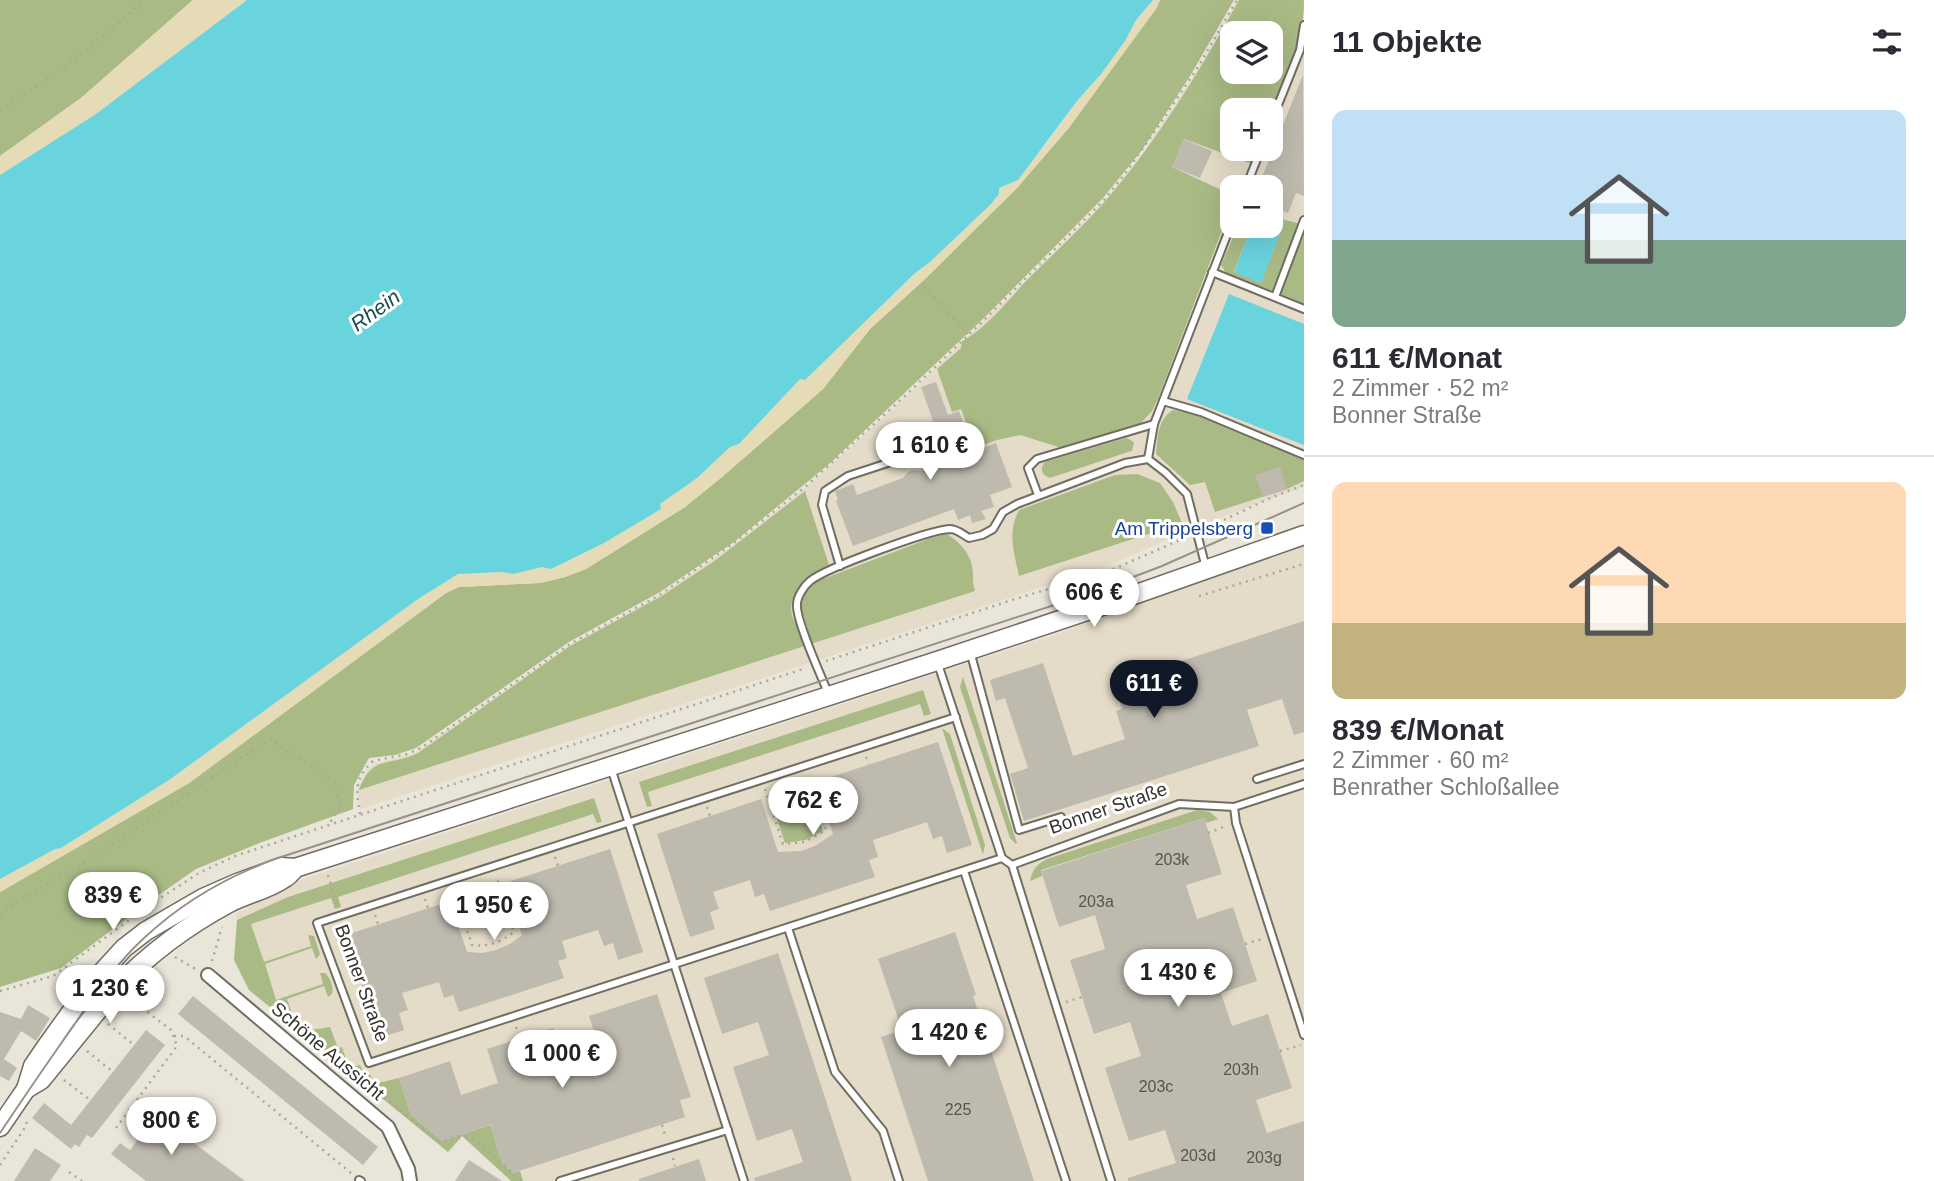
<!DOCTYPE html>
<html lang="de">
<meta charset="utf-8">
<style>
:root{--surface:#fff;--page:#f2f2f3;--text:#2b2b33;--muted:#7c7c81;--line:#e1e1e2;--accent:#111827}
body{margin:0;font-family:Arial,sans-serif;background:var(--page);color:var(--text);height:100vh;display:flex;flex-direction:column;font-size:26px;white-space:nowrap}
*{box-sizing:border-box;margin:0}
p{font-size:23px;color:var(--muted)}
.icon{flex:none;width:38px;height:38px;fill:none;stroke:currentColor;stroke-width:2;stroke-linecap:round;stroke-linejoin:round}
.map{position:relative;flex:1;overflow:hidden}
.panel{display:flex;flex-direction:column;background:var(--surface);width:630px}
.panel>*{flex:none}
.controls{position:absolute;left:1220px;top:21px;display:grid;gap:14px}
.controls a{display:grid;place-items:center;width:63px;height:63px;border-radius:14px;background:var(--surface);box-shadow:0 7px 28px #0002;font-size:35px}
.price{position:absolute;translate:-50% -60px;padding:0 16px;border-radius:24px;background:#fff;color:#222;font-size:23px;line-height:46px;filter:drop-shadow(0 2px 4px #0008)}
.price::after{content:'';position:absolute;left:50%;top:42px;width:21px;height:16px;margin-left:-10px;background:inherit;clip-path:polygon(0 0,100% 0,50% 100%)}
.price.selected{background:var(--accent);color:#fff}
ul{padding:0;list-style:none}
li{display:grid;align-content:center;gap:14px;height:371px;padding:0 28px}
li+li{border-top:2px solid var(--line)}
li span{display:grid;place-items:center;height:217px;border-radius:14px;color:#555}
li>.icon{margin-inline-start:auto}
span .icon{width:126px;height:126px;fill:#fffc;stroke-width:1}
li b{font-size:30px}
h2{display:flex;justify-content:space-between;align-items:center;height:84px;padding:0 28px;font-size:30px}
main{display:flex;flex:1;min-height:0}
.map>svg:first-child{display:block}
.built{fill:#e4dcc8;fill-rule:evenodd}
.green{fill:#a9ba85;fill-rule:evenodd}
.sand{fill:#e5dbb6}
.water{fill:#69d3de}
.building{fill:#bebaae}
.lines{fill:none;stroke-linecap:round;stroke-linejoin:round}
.service-casing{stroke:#716d62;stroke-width:10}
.minor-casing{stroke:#716d62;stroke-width:16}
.secondary-casing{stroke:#716d62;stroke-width:21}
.path{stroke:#aaa79d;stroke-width:2.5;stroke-dasharray:2 5;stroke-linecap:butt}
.service{stroke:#fff;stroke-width:6}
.minor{stroke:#fff;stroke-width:12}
.secondary{stroke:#fff;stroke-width:18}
.tram{stroke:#969289;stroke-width:2}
.transit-dot{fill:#1a4fb4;stroke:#fff;stroke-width:2.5}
.labels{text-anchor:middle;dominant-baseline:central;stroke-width:6;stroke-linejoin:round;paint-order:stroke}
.number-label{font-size:16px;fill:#57554e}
.transit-label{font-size:19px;fill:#164399;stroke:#fff;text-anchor:end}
.street-label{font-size:19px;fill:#35332e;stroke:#fff}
.water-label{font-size:21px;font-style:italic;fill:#1a4a4f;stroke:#fff}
</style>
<main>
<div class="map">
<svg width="1304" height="1181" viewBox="0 0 1304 1181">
<rect width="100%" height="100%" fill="#e9e5d8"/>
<g class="built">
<path d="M1238,0H1304V486L1199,526L1107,566L360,809L357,789L368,769L373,764L408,755L418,751L570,645L660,595L736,543L803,490L908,395L1055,252L1106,199L1145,150L1202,63ZM1232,33H1270V72H1232ZM1232,110H1270V149H1232ZM1232,187H1270V226H1232Z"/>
<polygon points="1304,538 1304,1181 511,1181 463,1136 448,1152 249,990 234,960 237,920 236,914 294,882 1061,633"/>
</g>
<g class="green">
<polygon points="0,0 193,0 81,98 0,156"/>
<polygon points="1160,0 1234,0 1190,76 1142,150 1103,198 983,319 828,465 734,542 660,592 569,642 416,748 395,755 369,758 354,785 353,809 262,842 196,869 153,899 61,968 0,987 0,892 189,783 446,593 459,587 540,583 565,577 586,569 685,507 722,477 823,389 870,329 925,279 1018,187 1156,9"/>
<path d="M1239,0H1304C1304,42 1286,79 1271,118L1270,110H1232V149H1258L1252,164L1184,139L1172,167L1230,194L1232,204L1159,396L1152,411L1141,423L1123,432L1065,449L1020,435L997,440L975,448L961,409L952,412L937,369L961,348L962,341C985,330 1010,298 1028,279C1054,253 1082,228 1107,199C1158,140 1201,69 1239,0ZM1232,33H1270V72H1232Z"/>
<polygon points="1285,220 1301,224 1275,292 1226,273 1221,265 1238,226 1252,226 1234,271 1261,282"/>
<polygon points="1304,228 1304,304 1279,294"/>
<path d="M1173,410L1201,414L1304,458V481L1287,489L1215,512L1205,482L1190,485L1156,454C1158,437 1157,420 1173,410Z"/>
<path d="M1126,438L1131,440L1134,443L1132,451L1128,452L1050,478C1042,475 1039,469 1045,462Z"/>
<path d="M1137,474L1160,483L1173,502L1182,523L1019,576C1014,552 1007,532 1019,510L1115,475Z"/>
<path d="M805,491L829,565C812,573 784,595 793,618C795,623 798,628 801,633L808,630L800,606L805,593L815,582L931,538L947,534C961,543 972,555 973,573C973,580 973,584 975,591L359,790C372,754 390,767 418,753L570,646L660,597L713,562Z"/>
<polygon points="963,677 1017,843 1016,844 1010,838 960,687"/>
<polygon points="923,690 931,714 924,716 920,704 648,792 652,806 647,807 639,782"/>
<polygon points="942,728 950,734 985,845 983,855"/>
<polygon points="807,781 823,831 806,840 785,843 769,794"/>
<path d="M594,798L602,822L597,823L593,814L338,897L341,907L335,909L331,898L251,924L264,962L311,946L308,935L314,936L320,954L316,959L312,948L265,964L276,1000L323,984L320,973H325C330,977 334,988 332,994L328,997L324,986L287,999L295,1022L302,1020L305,1031L330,1027L338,1048L342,1047L349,1068L360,1065L363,1072L357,1078L249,990L234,960L237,920L288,897Z"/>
<path d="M1197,810L1210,812L1218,819L1206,823L1204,818L1041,870L1042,876L1030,881C1032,870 1037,864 1047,859Z"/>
<polygon points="370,1074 374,1084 399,1078 411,1115 442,1141 490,1125 502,1163 513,1173 520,1171 523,1181 511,1181 462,1136 448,1152 361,1081 365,1076"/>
</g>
<g class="sand">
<polygon points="193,0 247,0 96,114 0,175 0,156 81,98"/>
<polygon points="1153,0 1160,0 1156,9 1069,128 1018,187 925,279 870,329 823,389 722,477 685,507 586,569 565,577 540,583 459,587 446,593 189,783 0,892 0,879 55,849 61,848 169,780 418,599 458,574 502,572 513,574 579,556 661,509 660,504 697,478 730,447 739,444 800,379 805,379 915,273 930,262 991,204 999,194 999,188 1006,186 1044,147 1077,101 1090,87 1125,41 1136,20"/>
</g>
<g class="water">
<polygon points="247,0 1153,0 1136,20 1125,41 1101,74 1077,101 1018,180 999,188 999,194 991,204 930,262 915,273 805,380 800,379 739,444 730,447 697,478 660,504 661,509 604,543 551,569 542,567 513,574 502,572 458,574 418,599 169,780 61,848 55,849 0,879 0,175 96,114"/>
<polygon points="1271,214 1285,220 1261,283 1234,272 1252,226 1270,226"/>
<polygon points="1229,294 1304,324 1304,445 1187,399"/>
</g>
<g class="building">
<polygon points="1303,75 1304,196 1296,193 1288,213 1270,206 1270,187 1258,187"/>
<polygon points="1183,139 1212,151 1200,178 1172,167"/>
<polygon points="936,382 948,415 959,411 974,451 996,443 1012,487 990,495 994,507 981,511 986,519 972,523 970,515 958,520 954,509 853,546 836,501 838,500 835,491 853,484 857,495 903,478 908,472 913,470 921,471 938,465 923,424 933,421 921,387"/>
<polygon points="1280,467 1287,489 1263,497 1255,475"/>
<polygon points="1304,621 1304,732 1294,735 1282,699 1247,710 1259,746 1024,821 1010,774 1028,768 1005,698 996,701 990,680 1043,663 1073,756 1125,739 1116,711 1122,709 1114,683"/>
<polygon points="938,742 972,845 947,853 942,836 933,839 927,822 873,840 878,857 869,860 875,877 770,911 764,894 755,897 750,880 713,892 719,909 710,912 715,929 690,937 657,834 761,799 778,852 801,851 815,846 833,834 816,782"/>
<polygon points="1204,818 1222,874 1186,885 1197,919 1233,907 1257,981 1221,993 1232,1026 1268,1014 1292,1088 1256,1100 1267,1133 1304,1121 1304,1181 1128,1181 1128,1178 1176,1163 1165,1130 1129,1141 1105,1068 1141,1056 1130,1022 1094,1034 1070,960 1105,949 1095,915 1059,927 1041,871"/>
<polygon points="610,849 643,952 618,960 613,943 604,946 598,930 562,941 567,958 558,961 564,978 459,1012 453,995 444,998 439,982 402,993 408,1010 399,1013 404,1030 379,1038 346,935 450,901 467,952 482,953 496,950 510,944 522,935 505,883"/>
<polygon points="955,932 976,995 973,996 1034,1181 928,1181 881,1037 902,1030 878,959"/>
<polygon points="778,953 852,1181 755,1181 754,1178 803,1162 792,1129 757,1141 733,1067 769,1055 758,1022 722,1034 704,978"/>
<polygon points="657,994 691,1097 680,1100 685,1117 513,1173 502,1163 490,1126 492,1124 442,1141 411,1115 399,1078 450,1061 461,1095 498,1083 487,1049 553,1028 564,1061 600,1049 589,1016"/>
<polygon points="193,996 378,1147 363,1165 178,1014"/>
<polygon points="28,1005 50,1018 36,1041 21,1031 4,1059 17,1068 9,1081 0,1076 0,1012 21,1019"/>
<polygon points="146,1030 165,1045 92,1138 87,1135 79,1147 75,1144 71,1149 32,1118 44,1103 71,1125"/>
<polygon points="156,1115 187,1138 245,1181 146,1181 111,1154 120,1143 130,1150"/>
<polygon points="35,1148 61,1165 50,1181 14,1181"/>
<polygon points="699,1159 706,1181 639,1181 639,1179"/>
<polygon points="469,1160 502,1181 455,1181"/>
</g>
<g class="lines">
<defs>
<g id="service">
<polyline points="1270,125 1300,50 1304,25"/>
<polyline points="1246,187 1261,149"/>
<polyline points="1212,272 1304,309"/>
<polyline points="1275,297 1304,220"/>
<polyline points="1163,401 1201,412 1304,455"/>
<polyline points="1148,459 1154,424 1232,222"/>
<polyline points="1038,495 1028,468 1037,459 1154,424"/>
<polyline points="840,566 822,505 825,491 848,476 909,456"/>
<polyline points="970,651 1019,830 1061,817"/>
<polyline points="938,664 1002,858 1012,865 1111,1181"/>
<path d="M829,695C822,678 795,619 797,604C797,597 804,586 810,581C826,568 929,530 950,529C957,529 962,534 969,538L982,535L993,529L1003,512L1017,504L1125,463L1148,459L1166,473L1187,494L1206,568"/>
<polyline points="956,717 317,923 369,1063 1002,858"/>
<polyline points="611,768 744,1181"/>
<polyline points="1257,779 1304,764"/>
<polyline points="1234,807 1304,784"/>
<polyline points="1012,865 1179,804 1234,807 1236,823 1304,1035"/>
<polyline points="964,871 1066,1181"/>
<polyline points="788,928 835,1072 883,1131 899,1181"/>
<polyline points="359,1180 361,1181"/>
<polyline points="560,1181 728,1130"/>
</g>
<polyline id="minor" points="208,975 388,1127 408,1169 410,1181"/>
<g id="secondary">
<path d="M26,1089L41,1080L116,988C148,955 188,925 229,903C246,894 267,890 283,879C288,877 292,872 295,868"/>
<polyline points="0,1127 26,1089 33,1066 46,1047 92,983 124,948 146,931 203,898 237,883 281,867 295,868 937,661 1108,604 1304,535"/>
</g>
</defs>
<use href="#service" class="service-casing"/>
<use href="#minor" class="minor-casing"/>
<use href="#secondary" class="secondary-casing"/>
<g class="path">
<path d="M0,110C51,78 101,41 144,0"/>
<polyline points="924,287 968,334"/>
<polyline points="1205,529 1270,498 1304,485"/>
<polyline points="1199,596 1304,564"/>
<polyline points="826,661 1015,599 1109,571 1187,537"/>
<polyline points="866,757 869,764"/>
<polyline points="765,789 783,844 805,842 826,830 808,776"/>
<polyline points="707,807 710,816"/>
<path d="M360,814C356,790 354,779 373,761L407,754L421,748L570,644L658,596L734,543L805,487L908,393L986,318L1104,200L1127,171L1162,121L1198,67L1237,0"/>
<polyline points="1208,833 1226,826"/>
<polyline points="555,857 558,866"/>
<polyline points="328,875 337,905"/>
<path d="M454,891L472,945C488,947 501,942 514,932L496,876"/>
<polyline points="425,899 428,908"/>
<polyline points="0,915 14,903 78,867 270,739 334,781 340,806 330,823"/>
<polyline points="375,915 378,924"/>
<polyline points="1245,944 1262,939"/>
<polyline points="175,957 197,970"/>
<polyline points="212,961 222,927"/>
<polyline points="0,991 53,976 151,904 199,873 235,856 806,668"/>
<polyline points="1066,1002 1082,997"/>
<polyline points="108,1024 134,1045"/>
<polyline points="516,1027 520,1038"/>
<polyline points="174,1036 184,1036 351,1173"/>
<polyline points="87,1051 113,1072"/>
<polyline points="1280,1051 1301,1045"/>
<path d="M363,1073L361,1077L436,1140L442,1142C448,1140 457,1135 464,1136C477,1136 509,1172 522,1181"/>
<polyline points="64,1080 90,1100"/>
<polyline points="662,1125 666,1138"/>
<polyline points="116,1128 177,1046 171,1030 129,998"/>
<polyline points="673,1158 675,1166"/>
<polyline points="0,1165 24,1129 29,1117"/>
<polyline points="69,1172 82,1181"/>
</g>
<use href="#service" class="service"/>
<use href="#minor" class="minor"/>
<use href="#secondary" class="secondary"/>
<path class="tram" d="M0,1133C26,1094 52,1056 79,1018C98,991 118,962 143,939C181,903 226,877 275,859L1091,593L1162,566L1304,503"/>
</g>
<rect class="transit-dot" x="1260" y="521" width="14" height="14" rx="3.5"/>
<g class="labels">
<g class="number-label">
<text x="1172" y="859">203k</text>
<text x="1096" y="901">203a</text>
<text x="1241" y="1069">203h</text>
<text x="1156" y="1086">203c</text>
<text x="958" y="1109">225</text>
<text x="1198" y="1155">203d</text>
<text x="1264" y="1157">203g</text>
</g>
<g class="transit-label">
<text x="1253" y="528">Am Trippelsberg</text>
</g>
<g class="street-label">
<text transform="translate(1108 808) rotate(-19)">Bonner Straße</text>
<text transform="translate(362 983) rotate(70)">Bonner Straße</text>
<text transform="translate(328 1051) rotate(40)">Schöne Aussicht</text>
</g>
<g class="water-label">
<text transform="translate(375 310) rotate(-36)">Rhein</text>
</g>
</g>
</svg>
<div class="controls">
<a><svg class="icon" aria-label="layers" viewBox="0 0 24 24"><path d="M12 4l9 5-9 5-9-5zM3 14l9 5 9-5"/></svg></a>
<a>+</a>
<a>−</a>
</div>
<b class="price" style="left:930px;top:482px">1 610 €</b>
<b class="price" style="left:1094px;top:629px">606 €</b>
<b class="price selected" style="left:1154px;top:720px">611 €</b>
<b class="price" style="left:813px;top:837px">762 €</b>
<b class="price" style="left:113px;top:932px">839 €</b>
<b class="price" style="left:494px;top:942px">1 950 €</b>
<b class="price" style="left:1178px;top:1009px">1 430 €</b>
<b class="price" style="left:110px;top:1025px">1 230 €</b>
<b class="price" style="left:949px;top:1069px">1 420 €</b>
<b class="price" style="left:562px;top:1090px">1 000 €</b>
<b class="price" style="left:171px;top:1157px">800 €</b>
</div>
<section class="panel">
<h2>11 Objekte<svg class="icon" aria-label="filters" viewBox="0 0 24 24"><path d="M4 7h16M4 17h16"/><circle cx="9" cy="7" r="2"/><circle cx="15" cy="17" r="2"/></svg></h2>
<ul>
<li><span style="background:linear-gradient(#bfe0f5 60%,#7fa58c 0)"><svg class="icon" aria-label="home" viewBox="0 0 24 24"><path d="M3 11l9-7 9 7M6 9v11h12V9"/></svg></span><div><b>611 €/Monat</b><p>2 Zimmer · 52 m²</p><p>Bonner Straße</p></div></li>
<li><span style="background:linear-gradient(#ffd9b3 65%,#c2b280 0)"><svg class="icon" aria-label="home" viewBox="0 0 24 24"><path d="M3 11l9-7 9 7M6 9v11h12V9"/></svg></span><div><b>839 €/Monat</b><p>2 Zimmer · 60 m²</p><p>Benrather Schloßallee</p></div></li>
</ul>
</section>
</main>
